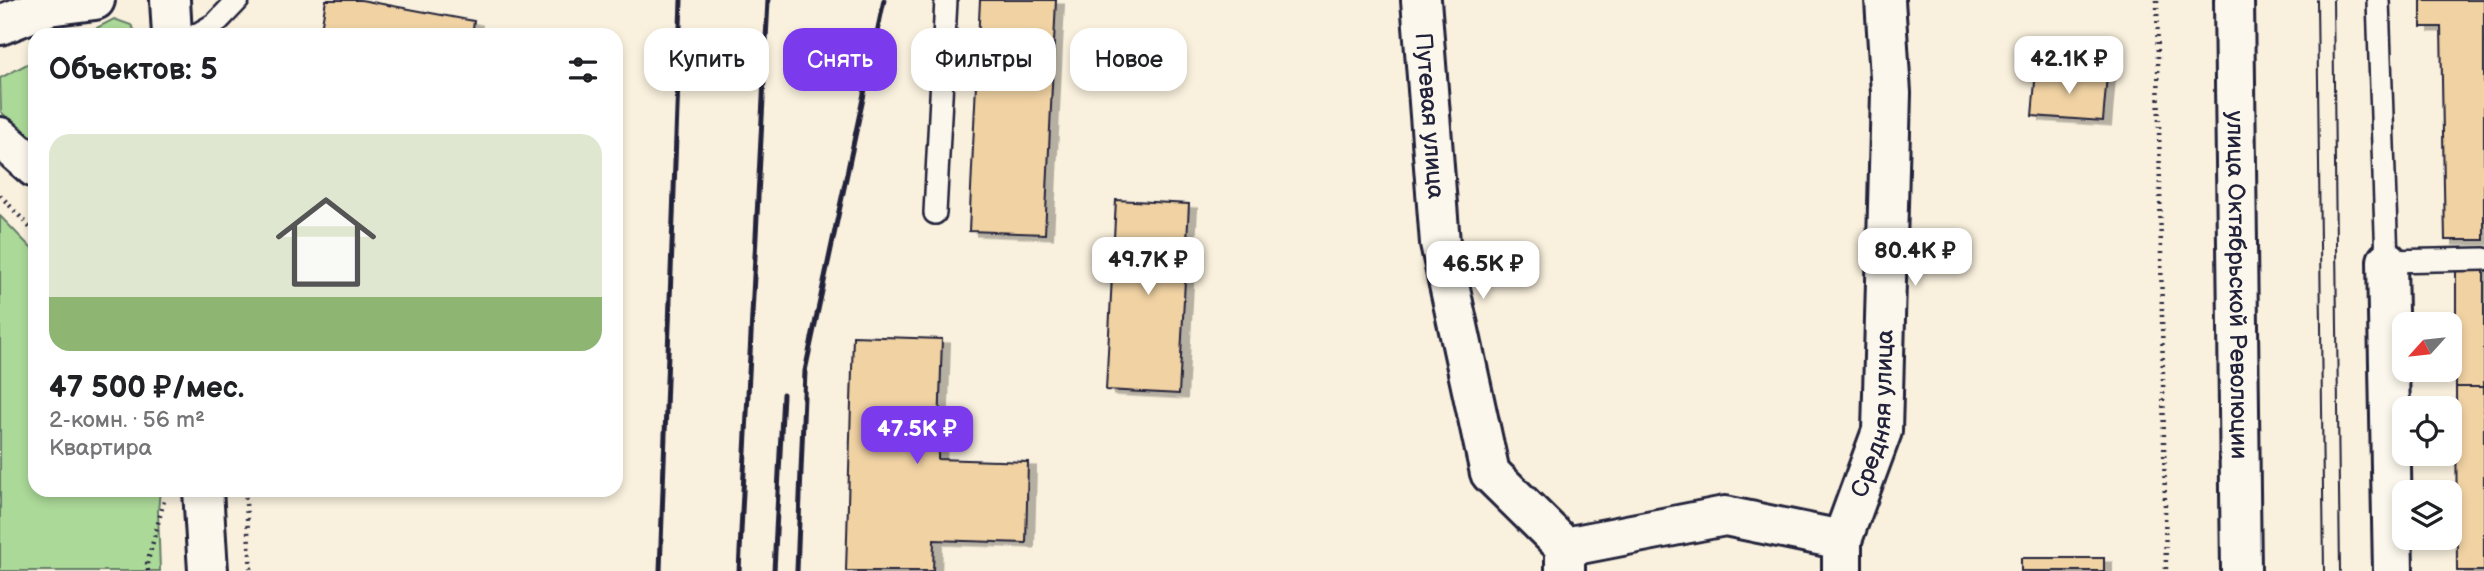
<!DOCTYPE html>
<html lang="ru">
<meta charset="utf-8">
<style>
:root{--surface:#fff;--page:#f2f2f2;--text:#202124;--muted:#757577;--line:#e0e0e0;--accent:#7c3aed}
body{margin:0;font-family:"Balsamiq Sans",sans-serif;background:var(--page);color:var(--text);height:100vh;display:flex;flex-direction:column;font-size:26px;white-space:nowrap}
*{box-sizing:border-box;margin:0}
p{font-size:23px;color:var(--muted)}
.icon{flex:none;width:38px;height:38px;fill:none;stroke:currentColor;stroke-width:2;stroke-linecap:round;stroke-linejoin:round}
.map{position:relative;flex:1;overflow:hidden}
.sheet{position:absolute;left:28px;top:28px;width:595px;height:469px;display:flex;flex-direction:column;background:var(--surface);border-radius:21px;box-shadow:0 4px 10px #0003}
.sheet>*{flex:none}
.hud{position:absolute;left:644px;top:28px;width:665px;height:63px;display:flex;gap:14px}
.needle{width:46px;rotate:243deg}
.fabs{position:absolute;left:2392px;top:312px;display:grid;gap:14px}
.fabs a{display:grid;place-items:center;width:70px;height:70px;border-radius:14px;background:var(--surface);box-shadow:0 4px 10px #0003;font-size:35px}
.price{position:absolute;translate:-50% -60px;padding:0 16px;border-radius:14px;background:#fff;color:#222;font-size:23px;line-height:46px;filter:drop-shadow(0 2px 4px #0008)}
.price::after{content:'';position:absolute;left:50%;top:42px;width:21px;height:16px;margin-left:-10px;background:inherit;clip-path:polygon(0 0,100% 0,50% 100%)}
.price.active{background:var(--accent);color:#fff}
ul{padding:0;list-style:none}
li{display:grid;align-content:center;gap:14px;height:371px;padding:0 21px}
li+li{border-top:2px solid var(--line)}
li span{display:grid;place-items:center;height:217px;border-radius:21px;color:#555}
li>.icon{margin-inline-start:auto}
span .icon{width:126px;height:126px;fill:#fffc;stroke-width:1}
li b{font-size:30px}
h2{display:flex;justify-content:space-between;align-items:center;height:84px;padding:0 21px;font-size:30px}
.tag{padding:0 24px;border-radius:21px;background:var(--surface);box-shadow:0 4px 10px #0003;font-size:24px;line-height:63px}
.tag.active{background:var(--accent);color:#fff}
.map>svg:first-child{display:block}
.green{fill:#abd998;stroke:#667e6a;stroke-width:2}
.building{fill:#f0d2a3;stroke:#22223b;stroke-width:2;filter:url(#shadow)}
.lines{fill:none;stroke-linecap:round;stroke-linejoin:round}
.lane-casing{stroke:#22223b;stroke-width:26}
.street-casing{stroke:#22223b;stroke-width:44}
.primary-casing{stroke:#22223b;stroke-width:44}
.path{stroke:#22223b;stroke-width:4.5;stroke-dasharray:2 5;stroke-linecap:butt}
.lane{stroke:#fbf7ec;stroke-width:21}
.street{stroke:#fbf7ec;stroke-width:38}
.primary{stroke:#fbf7ec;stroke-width:38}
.tram{stroke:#22223b;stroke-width:2}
.rail{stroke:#22223b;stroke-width:5}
.labels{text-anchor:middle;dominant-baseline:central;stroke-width:5;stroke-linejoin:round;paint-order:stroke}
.street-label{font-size:24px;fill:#22223b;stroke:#fbf7ec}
</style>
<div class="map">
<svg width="2484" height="571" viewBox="0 0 2484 571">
<defs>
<filter id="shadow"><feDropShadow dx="8" dy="4.5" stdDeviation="0" flood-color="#0004"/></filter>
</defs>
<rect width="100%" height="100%" fill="#f9f0dd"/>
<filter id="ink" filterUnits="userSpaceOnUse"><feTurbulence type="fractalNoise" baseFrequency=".0143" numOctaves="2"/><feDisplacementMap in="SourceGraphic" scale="14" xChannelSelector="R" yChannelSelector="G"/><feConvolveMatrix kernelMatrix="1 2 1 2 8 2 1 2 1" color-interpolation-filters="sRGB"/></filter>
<g filter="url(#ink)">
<g class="green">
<polygon points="114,19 131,25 138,35 83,35"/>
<polygon points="35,60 35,143 1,112 0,78"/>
<polygon points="0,216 35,252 35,490 160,490 158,511 160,571 0,571"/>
</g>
<g class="building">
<polygon points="326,0 361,0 474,21 472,35 320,35"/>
<polygon points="980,0 1056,0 1045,234 969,231"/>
<polygon points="2421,0 2484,0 2484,240 2445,240 2441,27 2421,27"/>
<polygon points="2036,70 2107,75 2103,121 2032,116"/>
<polygon points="1116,200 1189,204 1179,394 1106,390"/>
<rect x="2456" y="266" width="28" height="121"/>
<polygon points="853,336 942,339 938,459 1028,462 1026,543 934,540 933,571 846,571"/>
<polygon points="2456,387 2484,387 2484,571 2457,571"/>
<rect x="2021" y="558" width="83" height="13"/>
</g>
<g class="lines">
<defs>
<g id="lane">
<polyline points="2378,0 2387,261 2484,259"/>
<polyline points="196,35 215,24 238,0"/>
<polyline points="935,213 946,0"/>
</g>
<g id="street">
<polyline points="170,0 172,35"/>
<path id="s1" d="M1421,0L1440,243L1490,473L1565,547V571"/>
<polyline points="0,25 48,6 95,0"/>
<polyline points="0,137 35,168"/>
<polyline points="2387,261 2393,571"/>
<polyline points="203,490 208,571"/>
<polyline points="1565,547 1725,516 1842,540"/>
<path id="s2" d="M1842,571V540L1882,431L1891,93L1885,0"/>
</g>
<g id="primary">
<path id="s3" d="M2234,0L2241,571"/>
</g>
</defs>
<use href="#lane" class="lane-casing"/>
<use href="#street" class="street-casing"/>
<use href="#primary" class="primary-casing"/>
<g class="path">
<polyline points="2157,0 2166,571"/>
<polyline points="0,195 35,233"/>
<polyline points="245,490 251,571"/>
<polyline points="148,571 147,564 164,501"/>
</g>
<use href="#lane" class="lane"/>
<use href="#street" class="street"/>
<use href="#primary" class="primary"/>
<g class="tram">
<polyline points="2317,0 2324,571"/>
<polyline points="2333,0 2340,571"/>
</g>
<g class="rail">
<polyline points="660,571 681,0"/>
<polyline points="739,571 768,0"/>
<polyline points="774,571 783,394"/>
<polyline points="797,571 805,371 884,0"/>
</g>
</g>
</g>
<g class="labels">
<g class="street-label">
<text stroke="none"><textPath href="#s1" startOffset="116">Путевая улица</textPath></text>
<text stroke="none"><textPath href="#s3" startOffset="285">улица Октябрьской Революции</textPath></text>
<text stroke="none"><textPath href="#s2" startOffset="163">Средняя улица</textPath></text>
</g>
</g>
</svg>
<div class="fabs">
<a><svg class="needle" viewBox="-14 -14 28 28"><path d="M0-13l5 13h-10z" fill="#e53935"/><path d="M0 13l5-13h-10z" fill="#757577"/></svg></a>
<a><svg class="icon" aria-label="locate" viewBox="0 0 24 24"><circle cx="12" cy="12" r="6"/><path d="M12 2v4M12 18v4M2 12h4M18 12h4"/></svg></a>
<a><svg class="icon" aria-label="layers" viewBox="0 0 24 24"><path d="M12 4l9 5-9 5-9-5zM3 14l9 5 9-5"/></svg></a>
</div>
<b class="price" style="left:2069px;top:96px">42.1K ₽</b>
<b class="price" style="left:1915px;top:288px">80.4K ₽</b>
<b class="price" style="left:1148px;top:297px">49.7K ₽</b>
<b class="price" style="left:1483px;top:301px">46.5K ₽</b>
<b class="price active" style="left:917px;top:466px">47.5K ₽</b>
<div class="hud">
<a class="tag">Купить</a>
<a class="tag active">Снять</a>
<a class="tag">Фильтры</a>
<a class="tag">Новое</a>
</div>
<section class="sheet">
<h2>Объектов: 5<svg class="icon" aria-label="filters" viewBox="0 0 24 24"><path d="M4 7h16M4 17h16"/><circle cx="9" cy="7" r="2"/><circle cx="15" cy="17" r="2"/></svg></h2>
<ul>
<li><span style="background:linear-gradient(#dfe7d0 75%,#8fb573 0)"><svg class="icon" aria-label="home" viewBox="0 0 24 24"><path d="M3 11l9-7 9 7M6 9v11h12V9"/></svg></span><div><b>47 500 ₽/мес.</b><p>2-комн. · 56 m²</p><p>Квартира</p></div></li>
</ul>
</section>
</div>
